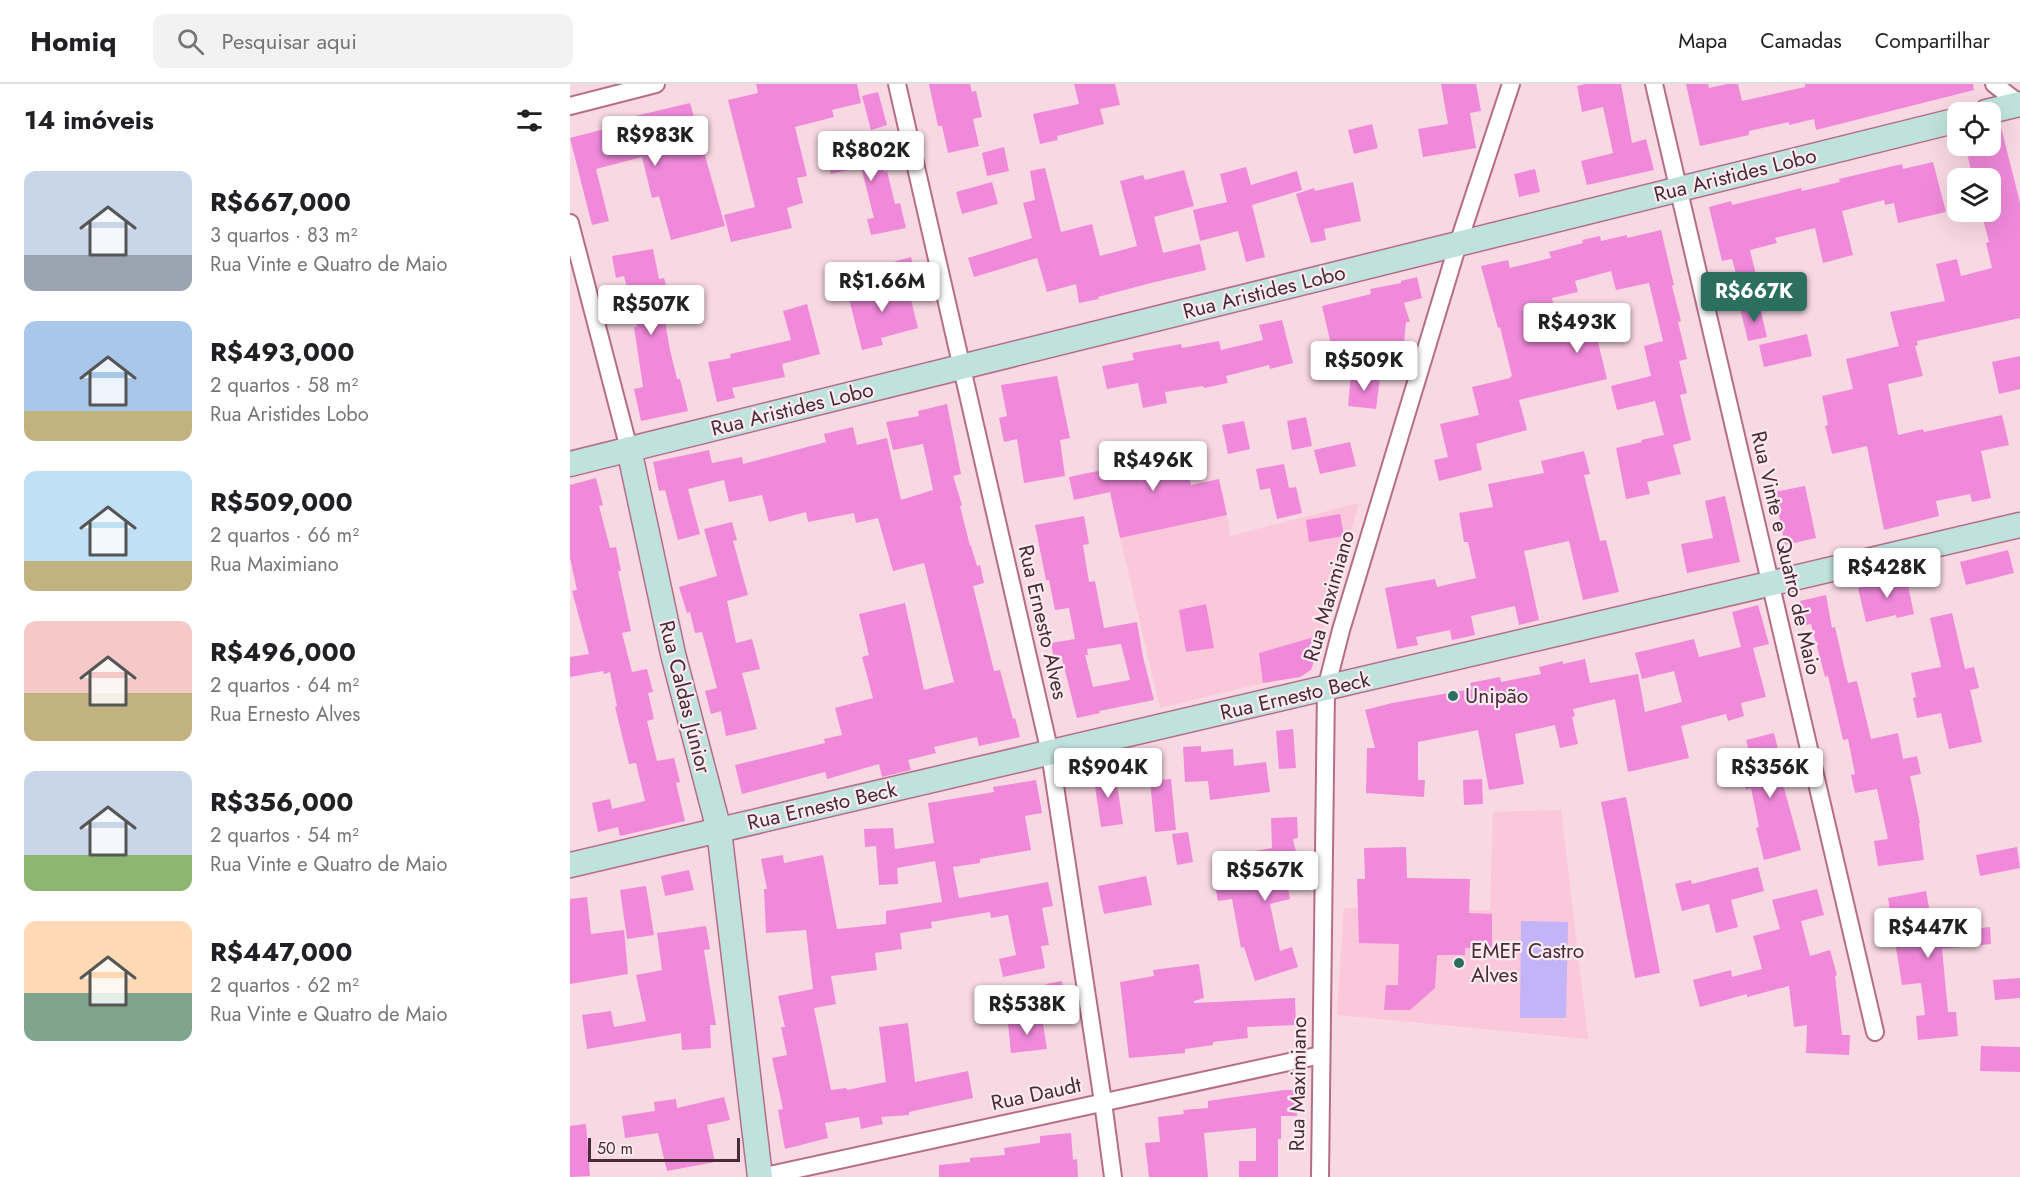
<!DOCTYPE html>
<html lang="pt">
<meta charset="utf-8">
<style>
:root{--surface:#fff;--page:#f2f2f2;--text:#202124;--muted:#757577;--line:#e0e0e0;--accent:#2c6f5f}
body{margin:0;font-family:Jost,sans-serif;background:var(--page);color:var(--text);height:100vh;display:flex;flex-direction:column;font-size:22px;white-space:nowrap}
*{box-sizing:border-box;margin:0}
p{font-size:20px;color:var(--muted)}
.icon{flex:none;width:33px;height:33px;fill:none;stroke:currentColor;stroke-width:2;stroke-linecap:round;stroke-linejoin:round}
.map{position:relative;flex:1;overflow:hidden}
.drawer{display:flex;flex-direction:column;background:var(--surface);width:570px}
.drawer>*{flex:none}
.tools{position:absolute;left:1377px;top:18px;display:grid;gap:12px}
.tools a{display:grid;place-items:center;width:54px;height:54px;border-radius:12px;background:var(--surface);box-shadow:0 6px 24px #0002;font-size:30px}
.scale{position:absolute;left:18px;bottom:15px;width:152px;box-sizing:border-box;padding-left:6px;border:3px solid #492b37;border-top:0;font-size:16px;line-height:21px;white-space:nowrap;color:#492b37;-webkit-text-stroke:4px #fbeaf0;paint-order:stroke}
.price{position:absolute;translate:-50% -51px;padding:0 14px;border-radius:6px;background:#fff;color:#222;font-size:20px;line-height:39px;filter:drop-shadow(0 2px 3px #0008)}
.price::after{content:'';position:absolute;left:50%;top:36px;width:18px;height:14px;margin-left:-9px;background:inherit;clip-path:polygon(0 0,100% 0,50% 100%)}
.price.selected{background:var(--accent);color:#fff}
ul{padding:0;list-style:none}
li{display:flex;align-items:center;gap:18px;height:150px;padding:0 24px}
li span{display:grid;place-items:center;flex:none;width:168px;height:120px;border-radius:12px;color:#555}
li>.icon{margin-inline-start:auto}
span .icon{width:72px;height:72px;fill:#fffc;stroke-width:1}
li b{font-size:26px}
h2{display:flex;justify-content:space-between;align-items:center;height:72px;padding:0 24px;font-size:26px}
header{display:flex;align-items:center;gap:36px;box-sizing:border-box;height:84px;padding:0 30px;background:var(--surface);border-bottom:2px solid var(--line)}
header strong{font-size:28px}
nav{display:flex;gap:33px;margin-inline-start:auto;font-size:21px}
.search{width:420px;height:54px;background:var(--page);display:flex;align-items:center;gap:15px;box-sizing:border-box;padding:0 21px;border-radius:12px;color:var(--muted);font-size:22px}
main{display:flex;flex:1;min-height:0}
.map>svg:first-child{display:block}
.built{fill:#fbc7da}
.green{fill:#c3b3f7}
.building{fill:#f089da;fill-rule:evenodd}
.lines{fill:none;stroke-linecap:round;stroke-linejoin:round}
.street-casing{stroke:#b56d89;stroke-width:20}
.secondary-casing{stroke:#b56d89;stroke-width:27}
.street{stroke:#fff;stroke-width:16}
.secondary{stroke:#bfe3dc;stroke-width:24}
.poi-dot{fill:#2c6f5f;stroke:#fbeaf0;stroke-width:2}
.labels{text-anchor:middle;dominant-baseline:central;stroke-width:4.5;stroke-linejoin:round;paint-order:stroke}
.street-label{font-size:21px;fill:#492b37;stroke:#fbeaf0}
.poi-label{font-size:21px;fill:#492b37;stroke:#fbeaf0;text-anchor:start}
</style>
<header>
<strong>Homiq</strong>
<div class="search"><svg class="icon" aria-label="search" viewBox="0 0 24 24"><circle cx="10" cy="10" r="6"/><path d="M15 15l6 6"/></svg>Pesquisar aqui</div>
<nav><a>Mapa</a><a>Camadas</a><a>Compartilhar</a></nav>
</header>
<main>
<section class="drawer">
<h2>14 imóveis<svg class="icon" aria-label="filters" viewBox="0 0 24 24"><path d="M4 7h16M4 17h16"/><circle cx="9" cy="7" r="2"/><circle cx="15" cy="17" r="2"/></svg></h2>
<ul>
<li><span style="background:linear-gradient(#c9d6e8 70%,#9aa5b1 0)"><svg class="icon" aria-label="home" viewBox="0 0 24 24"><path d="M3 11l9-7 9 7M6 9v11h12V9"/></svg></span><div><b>R$667,000</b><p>3 quartos · 83 m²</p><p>Rua Vinte e Quatro de Maio</p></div></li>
<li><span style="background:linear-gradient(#a9c7e8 75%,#c2b280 0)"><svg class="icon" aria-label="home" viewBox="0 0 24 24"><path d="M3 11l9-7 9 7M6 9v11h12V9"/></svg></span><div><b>R$493,000</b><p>2 quartos · 58 m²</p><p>Rua Aristides Lobo</p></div></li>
<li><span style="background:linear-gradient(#bfe0f5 75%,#c2b280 0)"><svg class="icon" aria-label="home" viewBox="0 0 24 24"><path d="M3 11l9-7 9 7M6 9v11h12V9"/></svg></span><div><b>R$509,000</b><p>2 quartos · 66 m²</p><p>Rua Maximiano</p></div></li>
<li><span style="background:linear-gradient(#f6c9c9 60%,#c2b280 0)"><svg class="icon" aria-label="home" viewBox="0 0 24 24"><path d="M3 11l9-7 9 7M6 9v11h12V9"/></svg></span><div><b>R$496,000</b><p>2 quartos · 64 m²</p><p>Rua Ernesto Alves</p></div></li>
<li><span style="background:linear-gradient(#c9d6e8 70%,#8fb573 0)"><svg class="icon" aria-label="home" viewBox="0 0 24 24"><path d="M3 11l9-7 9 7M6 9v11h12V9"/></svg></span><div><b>R$356,000</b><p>2 quartos · 54 m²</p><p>Rua Vinte e Quatro de Maio</p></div></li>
<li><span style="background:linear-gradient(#ffd9b3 60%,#7fa58c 0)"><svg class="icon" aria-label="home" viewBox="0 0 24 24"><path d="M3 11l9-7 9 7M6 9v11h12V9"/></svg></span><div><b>R$447,000</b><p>2 quartos · 62 m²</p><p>Rua Vinte e Quatro de Maio</p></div></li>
</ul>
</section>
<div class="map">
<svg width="1450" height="1093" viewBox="0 0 1450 1093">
<rect width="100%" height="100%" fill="#f8d8e3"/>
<g class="built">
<polygon points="542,418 657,431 660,452 789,419 753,545 748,552 745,574 741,586 730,593 693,599 590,624"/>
<polygon points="991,726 1018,955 767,931 774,824 920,826 923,728"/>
</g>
<polygon class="green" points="951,837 998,838 996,934 950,934"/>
<g class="building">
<polygon points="186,0 287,0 291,19 262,26 264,33 225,43 237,92 227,94 233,119 217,124 222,144 161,158 154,131 185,123 158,16 188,9"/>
<polygon points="359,0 400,0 402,8 406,7 412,33 403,35 409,62 378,69 372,42 368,42"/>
<polygon points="504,0 545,0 550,21 530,25 534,40 487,52 488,56 470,60 463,30 509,20"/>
<polygon points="871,0 906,0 911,27 900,29 906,64 853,73 848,45 878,40"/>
<polygon points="1015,0 1051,0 1062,59 1076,55 1084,86 1017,101 1011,77 1043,69 1033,23 1012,28 1007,2"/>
<polygon points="1116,0 1138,0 1139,4 1157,0 1168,0 1172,17 1235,3 1235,0 1403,0 1404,6 1246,46 1244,35 1219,41 1219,38 1179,47 1179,51 1130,62"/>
<polygon points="308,8 317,41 301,46 292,12"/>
<polygon points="120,19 155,142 101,156 89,112 82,114 72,73 26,85 39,137 22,141 0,54 42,43 40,38"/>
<polygon points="1430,39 1450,119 1450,234 1347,257 1348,261 1345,262 1353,292 1318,300 1328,351 1353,345 1354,348 1432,331 1439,361 1411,367 1421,414 1402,418 1400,410 1366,417 1369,432 1314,446 1297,362 1262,370 1255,342 1258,341 1252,312 1283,305 1276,275 1329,262 1320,228 1375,217 1366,180 1387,175 1391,192 1422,184 1416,159 1419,158 1411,128 1420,128 1420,94 1403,94 1395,62 1420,62 1420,42"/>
<polygon points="802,40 808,64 784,70 778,46"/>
<polygon points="304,49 314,88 317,87 325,120 330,119 336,144 301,151 297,135 304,134 291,83 261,90 256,72 276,67 274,56"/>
<polygon points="434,63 439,87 417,92 412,69"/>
<polygon points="1363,78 1376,128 1328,139 1324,119 1315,121 1314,116 1272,127 1283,171 1253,179 1245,144 1205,154 1207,159 1180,166 1192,216 1174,221 1162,175 1152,177 1139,123 1161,117 1162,121 1231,104 1232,107 1270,98 1269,95 1332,80 1333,85"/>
<polygon points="676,83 681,101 727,87 732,106 682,121 695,173 676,178 668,147 630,157 623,126 657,118 650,90"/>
<polygon points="475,84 491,148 522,140 530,172 567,162 550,97 573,91 575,96 614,86 624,122 584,133 593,169 630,160 636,186 581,199 528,213 529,215 509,219 506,200 477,208 467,174 404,193 398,174 462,154 453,119 465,116 460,87"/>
<polygon points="965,85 970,108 949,113 944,90"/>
<polygon points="422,98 428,120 392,130 386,108"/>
<polygon points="783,98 791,137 754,145 756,156 741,159 726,110 744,104 745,107"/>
<polygon points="1091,146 1104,201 1102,202 1111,237 1108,238 1117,275 1109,277 1117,309 1110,311 1121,356 1103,361 1111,390 1077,398 1080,410 1056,415 1046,364 1072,358 1071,356 1094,351 1085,317 1047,326 1041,302 1081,292 1074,262 1093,257 1079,199 1046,206 1041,187 1005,197 1008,208 982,214 989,246 1023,238 1037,295 949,316 957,346 906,360 912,386 869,397 864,376 878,373 870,340 909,331 902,303 940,294 940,293 942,292 930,243 928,244 911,182 938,176 940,184 981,174 979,168 1013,159 1012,156 1030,152 1031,157 1057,151 1057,154"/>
<polygon points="83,165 89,195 94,194 99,213 91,215 100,266 107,295 110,295 118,327 71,337 64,305 73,303 64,243 67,243 54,192 46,194 42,172"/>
<polygon points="341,173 346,194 321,200 316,180"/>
<polygon points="847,193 852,214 834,219 840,238 836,238 832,279 810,277 811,257 763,269 752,222 801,210 800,205 831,199 831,197"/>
<polygon points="336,196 348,244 311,254 313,261 292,266 278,211"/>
<polygon points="237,220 250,270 212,280 215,293 162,304 165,314 147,318 138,278 161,274 160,270 221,256 213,227"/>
<polygon points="1189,220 1197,253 1178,257 1170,224"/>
<polygon points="712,236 723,279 700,285 699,281 656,292 658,299 634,304 633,302 595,308 597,319 573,324 568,299 537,305 532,282 564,276 562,269 611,260 612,264 649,257 651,266 693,256 689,241"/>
<polygon points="1237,250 1242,272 1194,283 1189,261"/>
<polygon points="1450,272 1450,305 1429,310 1422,278"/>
<polygon points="781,291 810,294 806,325 778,322"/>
<polygon points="487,292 500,354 490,356 495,392 454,399 447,355 434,358 429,334 437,332 431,301"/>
<polygon points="377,320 391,390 383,392 392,421 390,422 400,462 401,462 407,482 410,481 414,499 403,502 424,587 430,586 443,635 445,634 450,653 409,662 407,653 364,663 366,669 338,676 341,686 312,693 309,680 257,695 255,688 172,710 165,681 255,659 254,655 272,651 265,624 303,614 292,573 299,571 289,530 335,519 354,606 384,598 354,479 323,487 308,434 286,439 284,429 238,438 236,428 199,438 192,411 159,418 154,396 118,405 130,450 108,456 95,406 89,407 83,378 139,366 142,379 172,373 173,380 256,358 254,350 283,343 287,361 317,354 331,416 363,406 353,360 323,366 316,338 349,332 348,327"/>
<polygon points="736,333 742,362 722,366 717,337"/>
<polygon points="674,337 680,365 658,370 652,341"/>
<polygon points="612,358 621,401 649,395 657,431 550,454 540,408 504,416 499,393 556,381 555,371 592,366 591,362"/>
<polygon points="780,358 786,382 750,390 744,366"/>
<polygon points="1014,367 1020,390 1014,391 1030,457 1036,456 1049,508 1013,516 999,457 954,467 969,536 949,541 945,522 901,532 905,551 882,556 880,546 846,553 848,561 827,565 815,504 865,495 867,503 906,494 898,458 894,458 889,429 923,423 918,400 974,389 971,377"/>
<polygon points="714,380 719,404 726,403 732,429 707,435 700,404 690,406 686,385"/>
<polygon points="26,394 33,421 29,422 40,464 46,463 51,487 48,487 61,547 52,549 62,588 77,585 83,608 78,609 84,635 77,637 87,677 104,674 110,698 106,699 115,737 50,752 48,743 28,748 22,719 40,715 42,725 75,717 66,679 59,680 45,623 47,622 40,588 34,590 33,587 0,593 0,573 19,570 2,507 7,506 0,474 0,401"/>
<polygon points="1235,402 1246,454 1215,461 1204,408"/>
<polygon points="1155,412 1170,478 1117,489 1111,460 1143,454 1135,417"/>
<polygon points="770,430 774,452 739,458 736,436"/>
<path d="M514,432L519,460L513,461L519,498L525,497L534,544L567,538L573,573L584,616L529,627L530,629L507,634L492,575L484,576L481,559L505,555L499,524L485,526L479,496H476L465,441ZM551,560L560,596L523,603L515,571H518L517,565Z"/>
<polygon points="162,438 167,456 163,457 178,511 157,517 166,559 182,555 190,585 172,589 187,645 156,652 151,627 141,630 135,607 147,604 132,548 125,549 120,528 117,529 109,503 147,492 134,445"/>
<polygon points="1438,466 1444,489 1396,501 1390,478"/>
<polygon points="1335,487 1344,530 1327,534 1326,531 1296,538 1288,504 1319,497 1317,492"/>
<polygon points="1256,511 1262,544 1265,543 1278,599 1287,597 1301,655 1328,649 1333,675 1347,672 1351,690 1340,692 1350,739 1349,739 1354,776 1308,782 1304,757 1318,755 1307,705 1285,709 1281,691 1285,690 1278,655 1273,656 1258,592 1255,593 1241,540 1235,541 1230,517"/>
<polygon points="636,520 644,564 616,568 609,526"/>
<polygon points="1188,521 1199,560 1183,564 1196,613 1171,619 1174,632 1158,637 1156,630 1111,642 1119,674 1058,688 1045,615 1003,625 1005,632 1002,633 1008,660 990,664 985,641 945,650 954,700 919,706 908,646 848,658 848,696 855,696 854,713 796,709 797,664 805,664 795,626 822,619 902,605 900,599 930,593 931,598 971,590 969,583 993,577 993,580 1015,575 1020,599 1068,590 1075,628 1112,618 1104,587 1072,595 1065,569 1124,555 1129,573 1171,563 1162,528"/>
<polygon points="1382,529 1395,585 1404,583 1409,604 1400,606 1412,658 1379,665 1371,629 1347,634 1343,614 1346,613 1341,589 1371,583 1360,534"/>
<polygon points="748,552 745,574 741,586 730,593 693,599 689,569"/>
<polygon points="723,645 726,684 709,685 706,647"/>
<polygon points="1204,649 1209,669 1205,671 1231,766 1194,776 1186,744 1189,743 1181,704 1176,706 1172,688 1184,685 1176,656"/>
<polygon points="631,662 631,668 663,665 664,682 696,678 700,708 640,716 638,697 615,698 613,663"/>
<polygon points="545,686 553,740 531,743 523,689"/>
<polygon points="601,695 606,746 585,748 580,697"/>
<polygon points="912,695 913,720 894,721 893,696"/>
<polygon points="466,696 472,729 455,732 461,766 410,775 410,779 383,783 389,814 478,798 483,822 472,824 479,861 471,862 475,884 433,893 429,875 446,871 438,831 421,834 420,828 361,838 362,844 330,849 332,865 305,869 307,886 261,892 266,920 244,924 261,1006 276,1004 277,1006 316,998 309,943 338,939 345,998 398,987 403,1014 339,1028 339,1031 311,1033 313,1040 291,1045 289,1033 255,1039 258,1054 215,1065 208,1026 213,1025 202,974 217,971 211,943 215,943 208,912 243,905 236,846 196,849 194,805 197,805 191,775 213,771 214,779 253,771 267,845 316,840 316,827 372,818 365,777 327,784 328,800 309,801 306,762 295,763 294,745 323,744 325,765 364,759 358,719 424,708 423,703"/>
<polygon points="1056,713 1090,889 1065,894 1031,718"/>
<polygon points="727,733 728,754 723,755 728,776 713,779 720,815 700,820 710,867 722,863 728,883 685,897 674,863 671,864 662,815 648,817 645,802 685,795 679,768 702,764 701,734"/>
<polygon points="618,748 623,778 607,781 602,750"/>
<polygon points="836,763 837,794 900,795 899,829 922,830 922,864 895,864 895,871 867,871 865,904 840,926 814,926 816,901 828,901 829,860 789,859 787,795 795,795 794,764"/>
<polygon points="1447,763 1450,784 1410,792 1406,771"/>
<polygon points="1188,783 1194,807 1161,816 1168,843 1146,849 1139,820 1112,827 1105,800 1121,796 1122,800"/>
<polygon points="119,786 124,806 95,812 91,792"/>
<polygon points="576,792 582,821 534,830 528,802"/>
<polygon points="76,802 84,851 57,855 50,806"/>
<polygon points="1247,805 1254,831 1231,837 1240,872 1260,866 1267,891 1265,892 1272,951 1280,951 1279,971 1236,969 1237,941 1224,943 1219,902 1177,913 1177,910 1130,923 1123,896 1161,886 1162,893 1192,885 1183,852 1210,845 1202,816"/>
<polygon points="1356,807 1360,829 1363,828 1367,849 1420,843 1421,860 1372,865 1378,928 1386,928 1388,952 1348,956 1346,932 1355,931 1351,899 1332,901 1318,814"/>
<polygon points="17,813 21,850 54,846 58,890 0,900 0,815"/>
<polygon points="136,842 140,865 134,866 146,941 140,941 141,964 112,966 111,949 17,965 12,931 41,927 44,943 76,937 66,891 92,886 87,849"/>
<polygon points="629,880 634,914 624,917 624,919 725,914 726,941 677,943 678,954 643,958 643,961 615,965 615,969 559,974 550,898 584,892 583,886"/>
<polygon points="1450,894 1450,914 1425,916 1423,896"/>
<polygon points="492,897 494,917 479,919 476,900"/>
<polygon points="472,934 477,965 441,969 438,939"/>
<polygon points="1411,962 1450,963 1450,988 1410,987"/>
<polygon points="714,1006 727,1006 727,1032 711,1032 711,1055 708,1055 708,1093 669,1093 669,1077 686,1077 686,1044 634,1049 638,1093 579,1093 575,1059 590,1058 588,1033 614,1030 613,1026 638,1024 638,1017"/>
<polygon points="154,1013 160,1036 137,1041 145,1078 97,1087 88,1049 55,1054 52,1032 85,1027 84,1018 106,1015 107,1024"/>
<polygon points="16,1040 20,1092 0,1093 0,1042"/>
<polygon points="501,1049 503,1076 507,1075 508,1093 369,1093 369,1081 400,1078 400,1074 435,1071 434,1064 470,1059 470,1052"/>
</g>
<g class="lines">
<defs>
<g id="street">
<polyline points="327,0 480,669 533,1018 543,1093"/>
<polyline points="1084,0 1305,948"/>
<polyline points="1424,0 1450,20"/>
<polyline points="0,22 86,0"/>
<polyline points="0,139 59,365"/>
<polyline points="191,1093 751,971"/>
<polyline points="750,1093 756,605 771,546 888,160 941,0"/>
</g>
<g id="secondary">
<polyline points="1416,28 1450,20"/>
<polyline points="59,365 103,570 149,746 190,1093"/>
<polyline points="0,380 1388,36"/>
<polyline points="0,781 1450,441"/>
</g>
</defs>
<use href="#street" class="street-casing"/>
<use href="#secondary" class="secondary-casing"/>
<use href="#street" class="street"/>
<use href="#secondary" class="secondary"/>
</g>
<g class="poi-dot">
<circle cx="883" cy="612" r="6"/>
<circle cx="889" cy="879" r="6"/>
</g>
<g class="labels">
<g class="street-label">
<text transform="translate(1165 91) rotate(-14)">Rua Aristides Lobo</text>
<text transform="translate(694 208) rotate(-14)">Rua Aristides Lobo</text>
<text transform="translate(222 325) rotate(-14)">Rua Aristides Lobo</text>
<text transform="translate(1216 469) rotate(77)">Rua Vinte e Quatro de Maio</text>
<text transform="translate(759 512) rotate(-74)">Rua Maximiano</text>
<text transform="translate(473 538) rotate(77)">Rua Ernesto Alves</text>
<text transform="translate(725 612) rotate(-13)">Rua Ernesto Beck</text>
<text transform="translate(115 613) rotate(76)">Rua Caldas Júnior</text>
<text transform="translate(252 722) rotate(-13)">Rua Ernesto Beck</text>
<text transform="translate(728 1000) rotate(-89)">Rua Maximiano</text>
<text transform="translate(466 1010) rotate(-12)">Rua Daudt</text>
</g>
<g class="poi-label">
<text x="895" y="612">Unipão</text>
<text x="901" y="867">EMEF Castro<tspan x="901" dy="24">Alves</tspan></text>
</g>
</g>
</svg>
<div class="tools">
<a><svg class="icon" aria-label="locate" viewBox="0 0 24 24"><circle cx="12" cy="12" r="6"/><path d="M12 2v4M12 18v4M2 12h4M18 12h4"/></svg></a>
<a><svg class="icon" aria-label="layers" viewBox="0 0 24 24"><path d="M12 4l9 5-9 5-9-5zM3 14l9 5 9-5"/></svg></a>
</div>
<div class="scale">50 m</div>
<b class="price" style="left:85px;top:83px">R$983K</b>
<b class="price" style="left:301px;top:98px">R$802K</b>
<b class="price" style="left:312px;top:229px">R$1.66M</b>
<b class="price selected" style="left:1184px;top:239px">R$667K</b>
<b class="price" style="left:81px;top:252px">R$507K</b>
<b class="price" style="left:1007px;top:270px">R$493K</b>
<b class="price" style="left:794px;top:308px">R$509K</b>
<b class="price" style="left:583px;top:408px">R$496K</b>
<b class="price" style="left:1317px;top:515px">R$428K</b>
<b class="price" style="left:538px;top:715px">R$904K</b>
<b class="price" style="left:1200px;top:715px">R$356K</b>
<b class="price" style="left:695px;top:818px">R$567K</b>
<b class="price" style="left:1358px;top:875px">R$447K</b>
<b class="price" style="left:457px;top:952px">R$538K</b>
</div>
</main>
